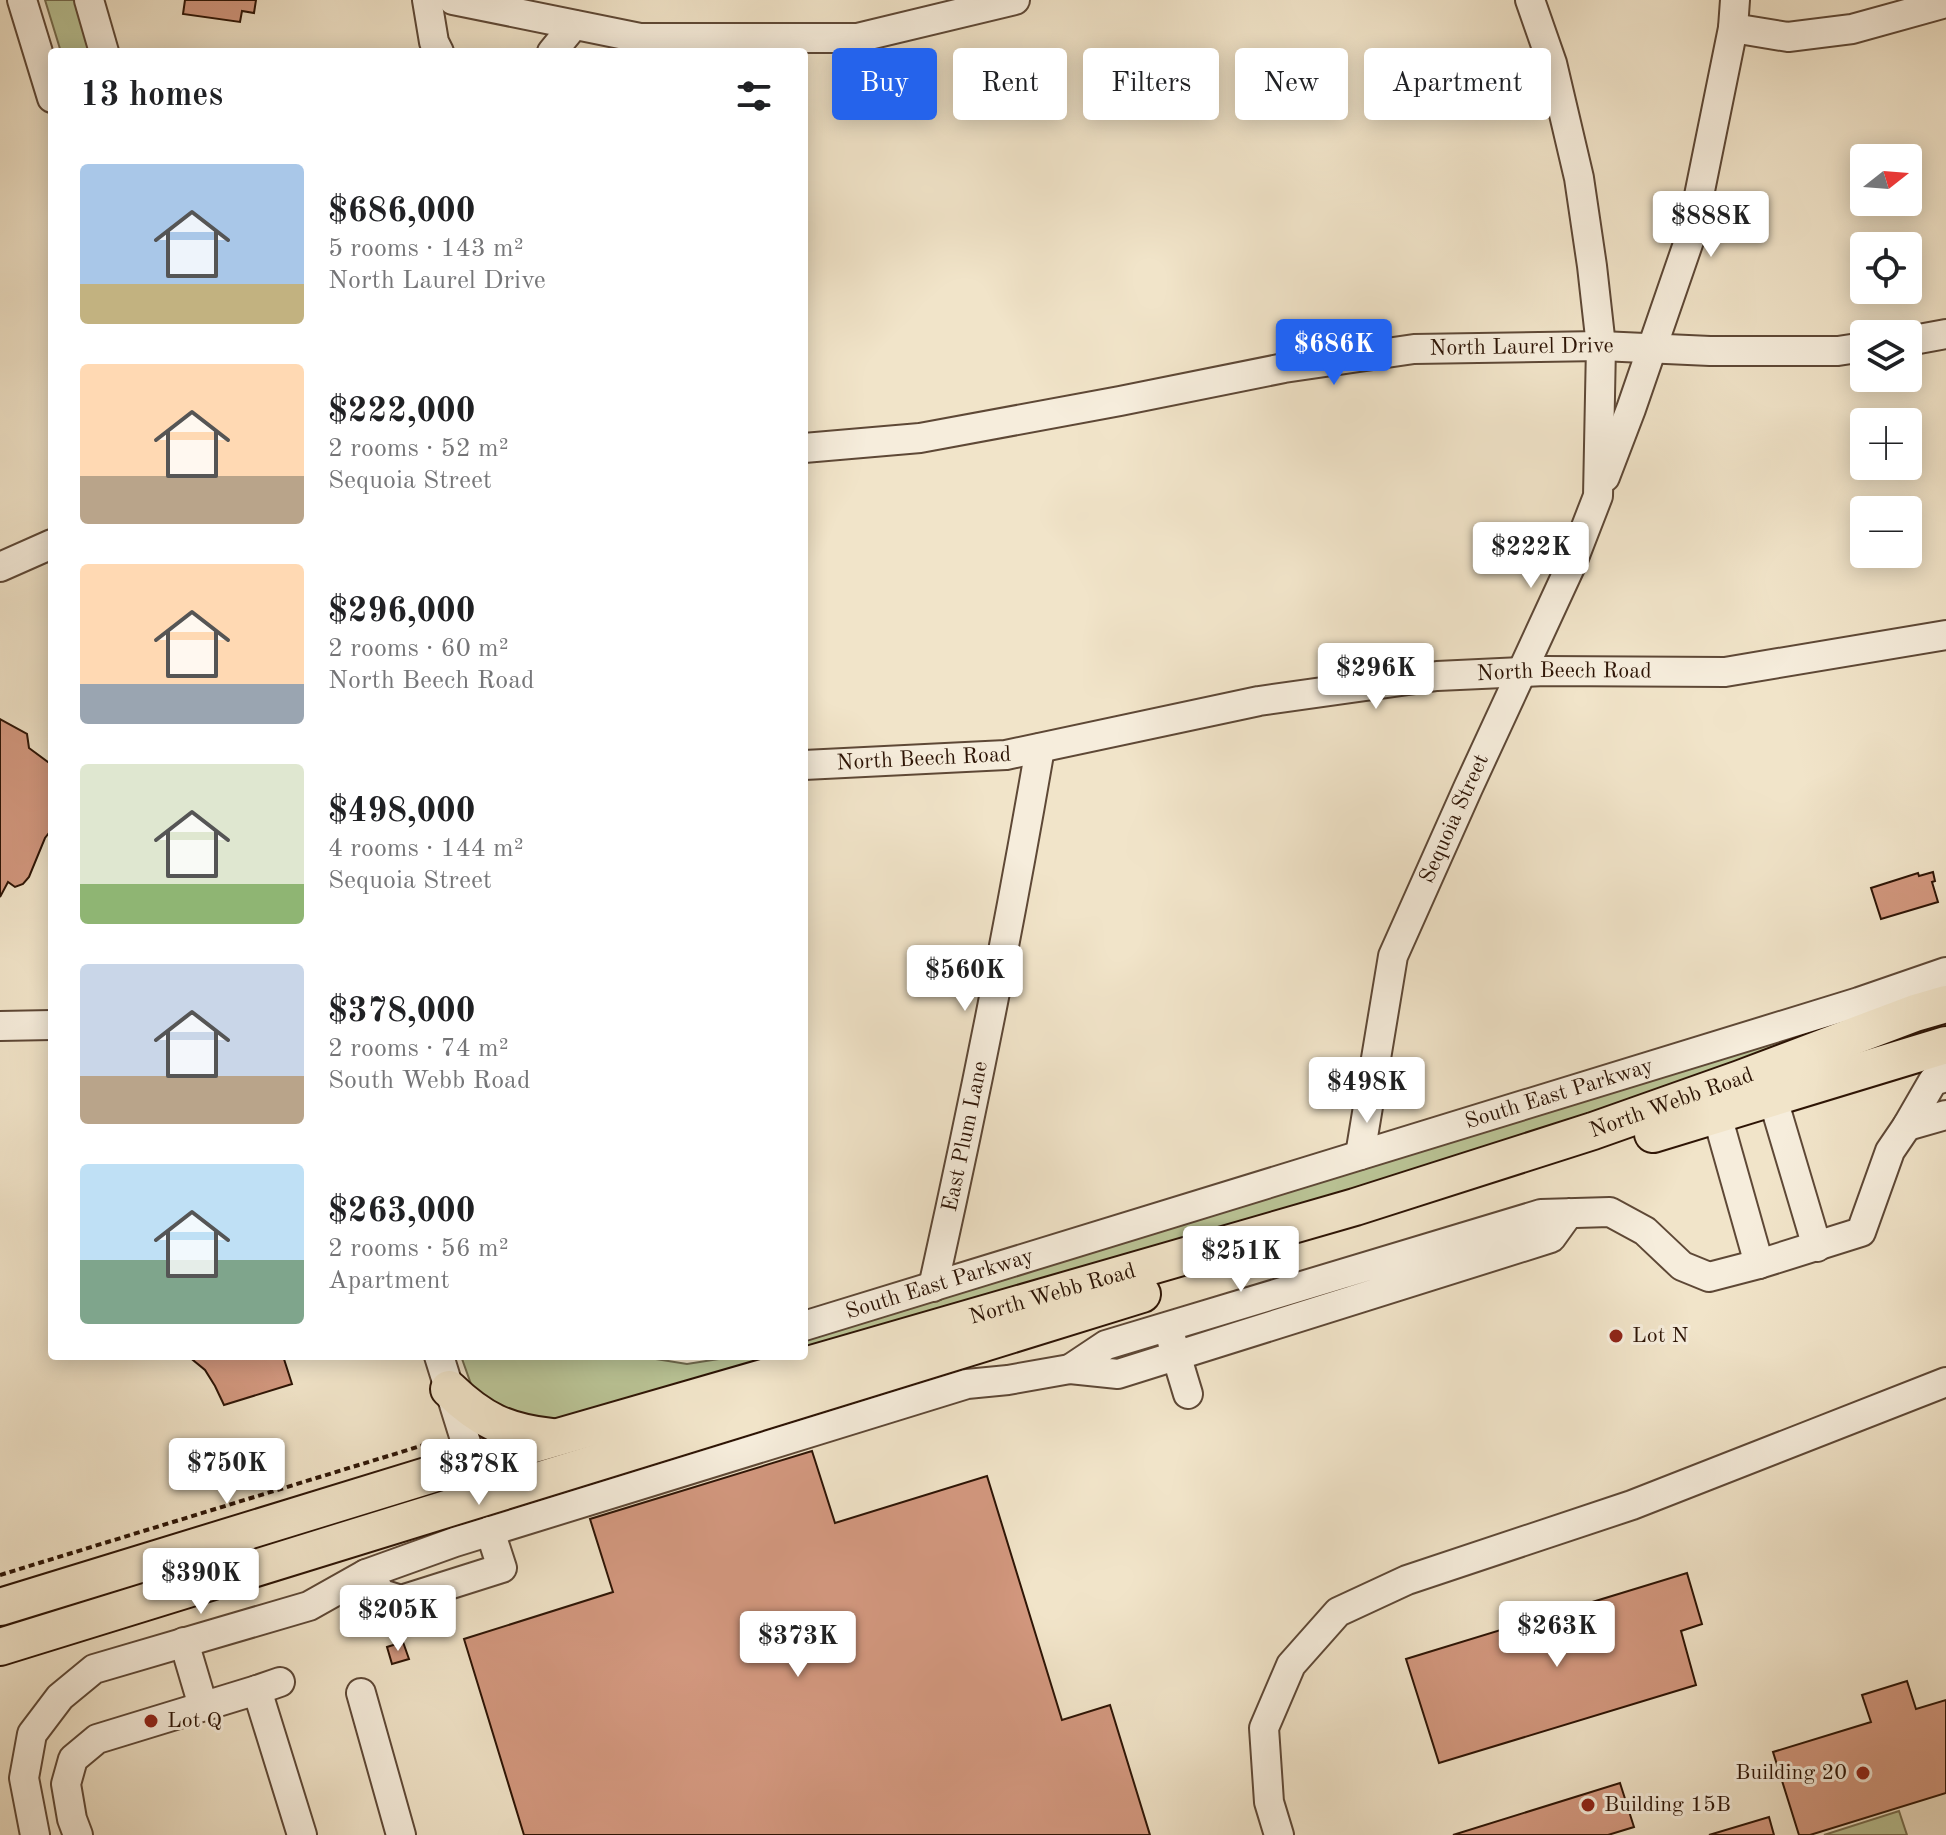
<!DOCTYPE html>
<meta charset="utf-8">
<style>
:root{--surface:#fff;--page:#f6f6f6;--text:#202124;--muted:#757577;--accent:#2563eb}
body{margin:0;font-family:"Old Standard TT",serif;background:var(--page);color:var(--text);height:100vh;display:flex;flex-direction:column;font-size:30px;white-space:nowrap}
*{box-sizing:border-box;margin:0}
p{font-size:26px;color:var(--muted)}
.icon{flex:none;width:44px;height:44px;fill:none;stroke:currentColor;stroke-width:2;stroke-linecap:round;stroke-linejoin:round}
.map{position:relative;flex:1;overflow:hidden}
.sheet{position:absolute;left:48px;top:48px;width:760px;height:1312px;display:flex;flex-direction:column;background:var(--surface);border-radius:8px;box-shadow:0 4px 20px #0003}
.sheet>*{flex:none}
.guide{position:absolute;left:832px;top:48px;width:760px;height:72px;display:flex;gap:16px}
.needle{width:52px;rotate:73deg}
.fabs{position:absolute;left:1850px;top:144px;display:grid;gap:16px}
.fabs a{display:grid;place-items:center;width:72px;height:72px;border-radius:8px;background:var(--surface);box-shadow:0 4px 20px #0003;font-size:40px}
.price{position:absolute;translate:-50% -68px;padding:0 18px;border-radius:8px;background:#fff;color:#222;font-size:26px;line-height:52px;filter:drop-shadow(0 2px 4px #0008)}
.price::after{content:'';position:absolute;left:50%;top:48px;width:24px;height:18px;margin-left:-12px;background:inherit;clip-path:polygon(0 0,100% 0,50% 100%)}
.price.selected{background:var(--accent);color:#fff}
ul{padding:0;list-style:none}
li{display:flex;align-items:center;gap:24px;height:200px;padding:0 32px}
li span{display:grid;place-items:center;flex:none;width:224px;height:160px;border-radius:8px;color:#555}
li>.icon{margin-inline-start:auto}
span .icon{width:96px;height:96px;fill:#fffc;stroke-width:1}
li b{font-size:34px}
h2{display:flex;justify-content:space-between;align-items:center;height:96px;padding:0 32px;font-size:34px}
.tag{padding:0 28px;border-radius:8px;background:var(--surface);box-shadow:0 4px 20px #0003;font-size:28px;line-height:72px}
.tag.selected{background:var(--accent);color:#fff}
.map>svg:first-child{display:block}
.green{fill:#bac496;stroke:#746c4e;stroke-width:2}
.building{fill:#d3987f;stroke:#2d1405;stroke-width:2}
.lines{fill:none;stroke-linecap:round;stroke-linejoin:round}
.minor-casing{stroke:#5e4836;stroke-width:32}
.major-casing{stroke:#2d1405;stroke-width:40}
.path{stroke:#2d1405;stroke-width:4;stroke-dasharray:6 4;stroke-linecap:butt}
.minor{stroke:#f6eddc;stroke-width:28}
.major{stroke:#f1e4c9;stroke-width:36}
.poi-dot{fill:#8f2418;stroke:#f6eddc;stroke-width:3}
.labels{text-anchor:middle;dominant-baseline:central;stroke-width:6;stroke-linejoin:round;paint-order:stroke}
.street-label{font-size:22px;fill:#2d1405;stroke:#f6eddc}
.poi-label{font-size:22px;fill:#2d1405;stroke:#f6eddc;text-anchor:start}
</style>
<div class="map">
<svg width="1946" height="1835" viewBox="0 0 1946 1835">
<rect width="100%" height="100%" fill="#f1e4c9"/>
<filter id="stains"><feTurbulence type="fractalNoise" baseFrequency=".0025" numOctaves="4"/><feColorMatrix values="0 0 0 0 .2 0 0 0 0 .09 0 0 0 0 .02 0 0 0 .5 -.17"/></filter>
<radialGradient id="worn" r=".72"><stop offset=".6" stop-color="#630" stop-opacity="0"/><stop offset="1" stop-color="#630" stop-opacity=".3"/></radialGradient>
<g class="green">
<polygon points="45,0 81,0 97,52 61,52"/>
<polygon points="1946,976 1946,992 1604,1113 804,1355 804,1337"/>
<polygon points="461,1356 637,1356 687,1364 738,1356 800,1356 554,1423 526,1426 476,1398"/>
<polygon points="1899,1811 1907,1835 1824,1835"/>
</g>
<g class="building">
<polygon points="185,0 256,0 254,13 242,11 240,22 183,14"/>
<polygon points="0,719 27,734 29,748 52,765 52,829 45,838 29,877 23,884 15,887 8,882 0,897"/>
<polygon points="1933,872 1935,881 1932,882 1938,902 1881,919 1871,888 1918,873 1919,876"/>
<polygon points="188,1356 283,1356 292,1384 224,1405 215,1386 205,1370"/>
<polygon points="812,1451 835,1523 987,1476 1062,1720 1110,1705 1150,1835 524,1835 464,1639 613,1592 590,1519"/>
<polygon points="1687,1573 1702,1624 1681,1631 1696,1685 1439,1763 1406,1659"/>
<polygon points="403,1642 409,1659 392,1664 387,1647"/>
<polygon points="1907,1681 1916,1709 1946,1700 1946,1793 1810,1835 1799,1835 1773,1752 1871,1722 1862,1695"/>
<polygon points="1620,1783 1634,1827 1608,1835 1453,1835"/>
<polygon points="1769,1817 1774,1835 1709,1835"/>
</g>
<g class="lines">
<defs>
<g id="minor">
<polyline points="22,0 52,98"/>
<polyline points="89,0 104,52"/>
<polyline points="427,0 434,42 439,52"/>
<polyline points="453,0 640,38 857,38 1015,0"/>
<polyline points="1733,28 1788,37 1852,29 1946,3"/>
<polyline points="552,52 574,25"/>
<polyline points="1908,341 1946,334"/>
<path id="s1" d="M804,448L920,438L1120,401L1284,368L1414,349L1601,346L1710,351H1838L1864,347"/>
<polyline points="1605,477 1631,409 1691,235 1733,28 1735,0"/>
<polyline points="0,567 52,544"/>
<path id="s2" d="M804,765L1006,755L1259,701L1437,676L1545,671L1725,672L1946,635"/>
<polyline points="0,1026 52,1025"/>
<polyline points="1767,1079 1817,1247"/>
<polyline points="1711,1094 1759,1264"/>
<polyline points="1907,1126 1946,1115"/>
<path id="s3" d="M1360,1155L1393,956L1468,788L1572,563L1598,496L1601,346L1592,266L1579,178L1552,63L1530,0"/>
<polyline points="1569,1213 1551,1238 1118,1374 1070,1369 1106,1345 1541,1214 1610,1212 1645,1231 1682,1266 1709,1277 1759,1264 1861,1232 1890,1151 1907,1126 1933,1081 1946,1077"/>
<path id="s4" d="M933,1287C973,1108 1009,929 1040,748"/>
<path id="s5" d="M804,1326L1859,1002L1946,972"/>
<polyline points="1171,1338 1188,1394"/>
<polyline points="439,1356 472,1462"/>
<polyline points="366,1574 382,1594 401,1600 502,1568 490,1531"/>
<polyline points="184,1642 203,1706"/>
<polyline points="257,1690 280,1682"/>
<polyline points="361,1693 401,1835"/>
<polyline points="35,1835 24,1778 32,1734 60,1697 94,1669 309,1606 366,1574 455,1542 967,1384 1008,1380 1070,1369"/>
<polyline points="78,1835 72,1819 66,1784 73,1759 97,1739 257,1690 302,1835"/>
<polyline points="1279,1835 1269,1802 1264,1728 1291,1665 1338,1612 1407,1580 1632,1505 1946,1382"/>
</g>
<g id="major">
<polyline points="1653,1134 1946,1045"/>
<path d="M449,1389C481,1420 506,1432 551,1437"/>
<path id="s6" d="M0,1607L472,1462L1355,1207L1593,1131L1740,1079L1915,1013L1946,1004"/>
<polyline points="0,1647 1142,1294"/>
</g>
</defs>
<use href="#minor" class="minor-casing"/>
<use href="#major" class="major-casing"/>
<polyline class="path" points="0,1575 437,1441"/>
<use href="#minor" class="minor"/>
<use href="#major" class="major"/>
</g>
<g class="poi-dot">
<circle cx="1616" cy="1336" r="8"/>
<circle cx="151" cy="1721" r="8"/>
<circle cx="1863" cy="1773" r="8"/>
<circle cx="1588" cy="1805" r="8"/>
</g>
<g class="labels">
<g class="street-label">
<text stroke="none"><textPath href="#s1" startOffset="726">North Laurel Drive</textPath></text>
<text stroke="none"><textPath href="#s2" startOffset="768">North Beech Road</textPath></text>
<text stroke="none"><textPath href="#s2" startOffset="120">North Beech Road</textPath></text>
<text stroke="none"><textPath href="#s3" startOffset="352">Sequoia Street</textPath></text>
<text stroke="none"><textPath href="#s5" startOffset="790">South East Parkway</textPath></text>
<text stroke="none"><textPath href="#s6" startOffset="1746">North Webb Road</textPath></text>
<text stroke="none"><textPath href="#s4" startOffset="154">East Plum Lane</textPath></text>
<text stroke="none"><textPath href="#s5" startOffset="142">South East Parkway</textPath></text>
<text stroke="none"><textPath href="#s6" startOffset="1098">North Webb Road</textPath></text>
</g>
<g class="poi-label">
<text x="1632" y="1336">Lot N</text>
<text x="167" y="1721">Lot Q</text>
<text x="1847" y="1773" text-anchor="end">Building 20</text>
<text x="1604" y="1805">Building 15B</text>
</g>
</g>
<rect width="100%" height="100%" filter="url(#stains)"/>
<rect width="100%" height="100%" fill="url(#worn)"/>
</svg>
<div class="fabs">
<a><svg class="needle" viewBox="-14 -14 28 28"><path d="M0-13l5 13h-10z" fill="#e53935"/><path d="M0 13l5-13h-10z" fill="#757577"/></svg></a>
<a><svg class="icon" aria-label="locate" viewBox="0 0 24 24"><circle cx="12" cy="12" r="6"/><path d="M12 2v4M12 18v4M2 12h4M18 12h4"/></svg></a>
<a><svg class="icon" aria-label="layers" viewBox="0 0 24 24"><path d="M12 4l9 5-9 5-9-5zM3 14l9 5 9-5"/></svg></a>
<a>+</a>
<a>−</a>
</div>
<b class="price" style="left:1711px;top:259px">$888K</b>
<b class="price selected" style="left:1334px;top:387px">$686K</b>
<b class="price" style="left:1531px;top:590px">$222K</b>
<b class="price" style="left:1376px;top:711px">$296K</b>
<b class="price" style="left:965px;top:1013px">$560K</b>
<b class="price" style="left:1367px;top:1125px">$498K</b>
<b class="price" style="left:1241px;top:1294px">$251K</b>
<b class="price" style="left:227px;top:1506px">$750K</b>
<b class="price" style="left:479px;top:1507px">$378K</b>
<b class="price" style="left:201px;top:1616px">$390K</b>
<b class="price" style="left:398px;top:1653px">$205K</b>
<b class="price" style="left:1557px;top:1669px">$263K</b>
<b class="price" style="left:798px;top:1679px">$373K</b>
<div class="guide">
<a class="tag selected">Buy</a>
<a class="tag">Rent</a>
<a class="tag">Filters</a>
<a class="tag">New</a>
<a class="tag">Apartment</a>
</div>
<section class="sheet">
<h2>13 homes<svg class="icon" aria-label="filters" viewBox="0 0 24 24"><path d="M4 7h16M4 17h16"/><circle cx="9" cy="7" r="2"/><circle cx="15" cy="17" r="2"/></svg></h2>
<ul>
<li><span style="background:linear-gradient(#a9c7e8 75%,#c2b280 0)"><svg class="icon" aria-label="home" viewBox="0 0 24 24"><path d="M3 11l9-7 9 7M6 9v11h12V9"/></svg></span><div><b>$686,000</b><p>5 rooms · 143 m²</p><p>North Laurel Drive</p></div></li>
<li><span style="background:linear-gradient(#ffd9b3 70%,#b9a48a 0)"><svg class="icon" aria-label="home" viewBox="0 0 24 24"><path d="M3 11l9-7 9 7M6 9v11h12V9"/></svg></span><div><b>$222,000</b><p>2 rooms · 52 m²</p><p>Sequoia Street</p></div></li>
<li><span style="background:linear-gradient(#ffd9b3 75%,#9aa5b1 0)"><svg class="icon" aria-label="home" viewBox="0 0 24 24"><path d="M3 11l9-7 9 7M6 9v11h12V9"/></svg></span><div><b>$296,000</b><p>2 rooms · 60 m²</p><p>North Beech Road</p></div></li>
<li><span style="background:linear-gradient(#dfe7d0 75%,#8fb573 0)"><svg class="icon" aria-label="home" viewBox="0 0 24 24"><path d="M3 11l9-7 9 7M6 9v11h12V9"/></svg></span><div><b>$498,000</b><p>4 rooms · 144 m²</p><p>Sequoia Street</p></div></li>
<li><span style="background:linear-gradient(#c9d6e8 70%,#b9a48a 0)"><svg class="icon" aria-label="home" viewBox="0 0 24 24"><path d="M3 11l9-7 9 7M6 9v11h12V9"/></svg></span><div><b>$378,000</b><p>2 rooms · 74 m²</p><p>South Webb Road</p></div></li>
<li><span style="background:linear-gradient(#bfe0f5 60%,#7fa58c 0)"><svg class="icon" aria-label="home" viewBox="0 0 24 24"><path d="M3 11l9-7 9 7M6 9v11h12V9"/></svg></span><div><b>$263,000</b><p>2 rooms · 56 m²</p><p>Apartment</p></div></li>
</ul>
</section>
</div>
